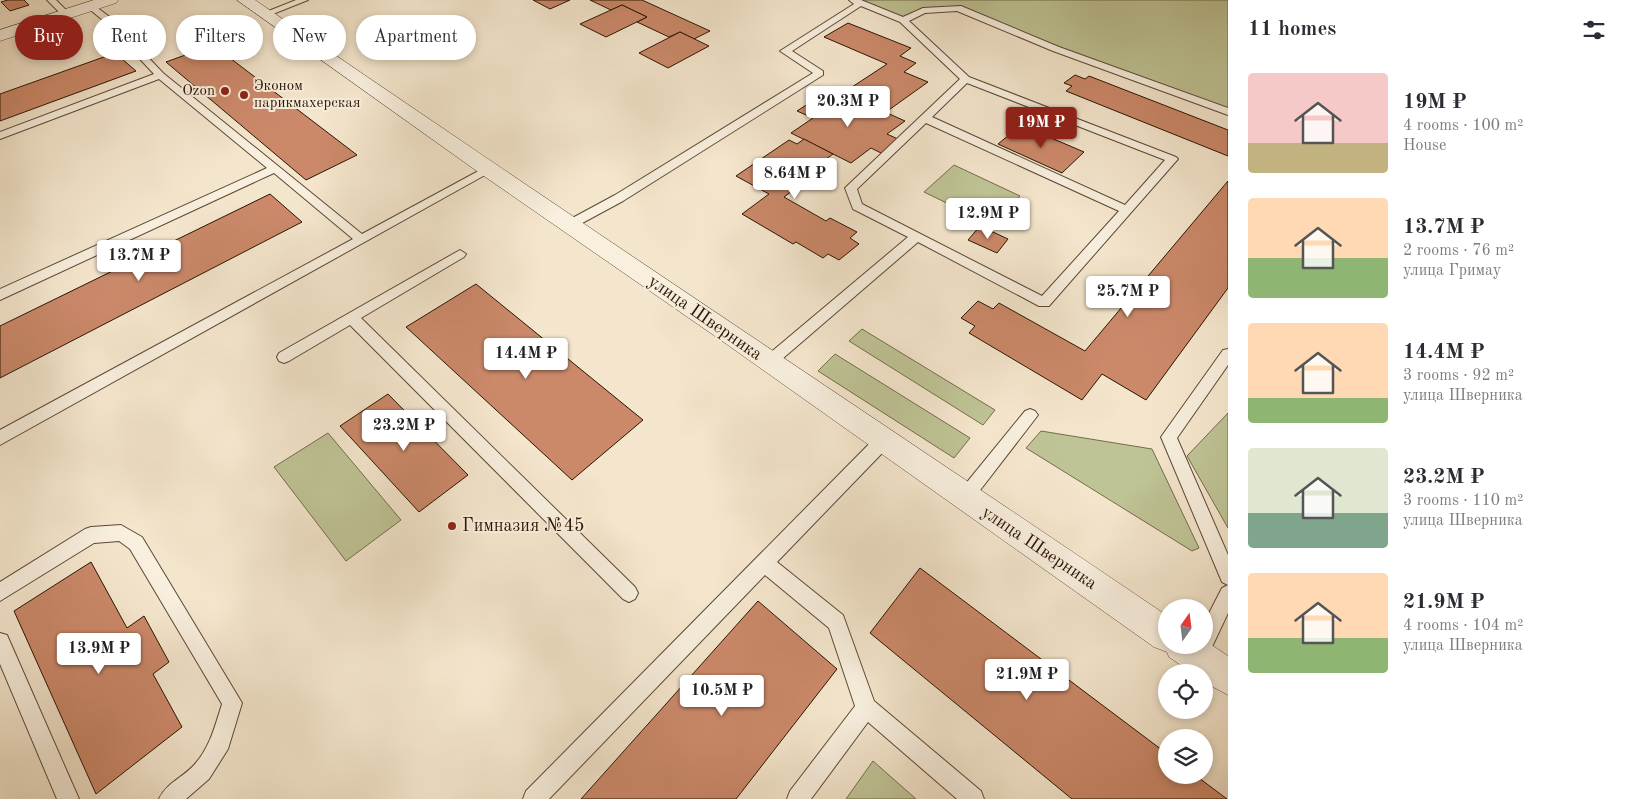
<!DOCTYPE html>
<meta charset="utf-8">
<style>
:root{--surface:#fff;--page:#f7f7f7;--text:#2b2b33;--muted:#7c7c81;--accent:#8f2418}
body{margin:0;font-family:"Old Standard TT",serif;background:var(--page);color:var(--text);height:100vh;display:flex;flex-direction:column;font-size:19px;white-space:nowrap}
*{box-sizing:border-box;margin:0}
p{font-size:16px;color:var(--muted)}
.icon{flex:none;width:28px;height:28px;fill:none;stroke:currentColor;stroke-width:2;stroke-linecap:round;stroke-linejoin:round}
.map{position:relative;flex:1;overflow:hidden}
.details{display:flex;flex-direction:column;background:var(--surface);width:400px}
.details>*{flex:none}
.hud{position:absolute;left:15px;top:15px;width:475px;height:45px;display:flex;gap:10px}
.needle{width:32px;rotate:14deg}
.controls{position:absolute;left:1158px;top:599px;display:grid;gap:10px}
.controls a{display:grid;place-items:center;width:55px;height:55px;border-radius:50%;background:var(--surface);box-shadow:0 2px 8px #0003;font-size:25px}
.price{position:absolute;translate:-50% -42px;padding:0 11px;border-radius:5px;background:#fff;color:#222;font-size:16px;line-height:32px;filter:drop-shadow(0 1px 2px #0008)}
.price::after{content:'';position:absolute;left:50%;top:30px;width:15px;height:11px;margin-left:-8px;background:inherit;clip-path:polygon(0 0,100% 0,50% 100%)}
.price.selected{background:var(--accent);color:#fff}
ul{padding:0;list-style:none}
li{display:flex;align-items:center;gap:15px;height:125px;padding:0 20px}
li span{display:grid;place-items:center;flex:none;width:140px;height:100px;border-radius:5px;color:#555}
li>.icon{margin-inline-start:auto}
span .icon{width:60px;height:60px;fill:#fffc;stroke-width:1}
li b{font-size:21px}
h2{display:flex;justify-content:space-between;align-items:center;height:60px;padding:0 20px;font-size:21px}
.tag{padding:0 18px;border-radius:22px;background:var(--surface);box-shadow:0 2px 8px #0003;font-size:18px;line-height:45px}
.tag.selected{background:var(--accent);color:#fff}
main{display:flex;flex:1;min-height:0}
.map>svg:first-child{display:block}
.green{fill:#bfc496;stroke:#756c4b}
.building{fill:#cb896a;stroke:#2b1400}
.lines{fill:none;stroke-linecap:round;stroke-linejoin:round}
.service-casing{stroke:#5d4833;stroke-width:2}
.tertiary-casing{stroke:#5d4833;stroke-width:1}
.service{fill:#f8efde;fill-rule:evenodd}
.tertiary{fill:#f8efde;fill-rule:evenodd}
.poi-dot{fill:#8f2418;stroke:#f8efde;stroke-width:2}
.labels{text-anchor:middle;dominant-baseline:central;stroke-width:4;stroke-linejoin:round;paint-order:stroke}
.far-poi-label{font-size:15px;fill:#2b1400;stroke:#f8efde;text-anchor:start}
.street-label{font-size:18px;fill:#2b1400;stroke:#f8efde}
.poi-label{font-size:18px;fill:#2b1400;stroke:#f8efde;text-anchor:start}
</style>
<main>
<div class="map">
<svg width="1228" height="799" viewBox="0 0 1228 799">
<rect width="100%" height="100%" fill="#f4e6cd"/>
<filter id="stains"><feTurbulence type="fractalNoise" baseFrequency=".004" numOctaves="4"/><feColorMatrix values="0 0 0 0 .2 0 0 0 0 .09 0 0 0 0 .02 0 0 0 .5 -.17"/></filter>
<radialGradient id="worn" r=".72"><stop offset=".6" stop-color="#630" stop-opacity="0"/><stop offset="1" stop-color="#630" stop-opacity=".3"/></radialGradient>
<g class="green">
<polygon points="853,0 1228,0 1228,112 1056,49 958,8 923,11 903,20"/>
<polygon points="954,165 1020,196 992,225 924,192"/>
<polygon points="862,329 995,410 983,425 849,341"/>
<polygon points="835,354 970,438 954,458 818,371"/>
<polygon points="1228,413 1228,528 1187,456"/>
<polygon points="1041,431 1152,449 1199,548 1192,551 1026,448"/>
<polygon points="328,433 401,520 346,561 274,467"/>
<polygon points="873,761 916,799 846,799"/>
</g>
<g class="building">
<polygon points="8,0 24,0 29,5 10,11 1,2"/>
<polygon points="533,0 570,0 550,9"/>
<polygon points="590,0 642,0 710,31 694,39 680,32 669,37 637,22 647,17 622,5 611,10"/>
<polygon points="622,5 647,17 606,37 580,24"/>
<polygon points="848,23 911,48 900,56 916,63 904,72 928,82 886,112 843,93 887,64 824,37"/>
<polygon points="680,32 709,46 668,68 639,53"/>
<polygon points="213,45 357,155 306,180 166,62"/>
<polygon points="115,53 136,71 0,121 0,94"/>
<polygon points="1075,75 1085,79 1089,76 1228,130 1228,156 1066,91 1072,86 1064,83"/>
<polygon points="843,93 905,121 887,134 900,140 883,154 871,148 851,163 791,133 813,118 797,111 814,100 825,105"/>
<polygon points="1021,125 1084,152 1062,173 998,144"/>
<polygon points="804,139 833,154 826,159 832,162 784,197 826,221 830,218 857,232 850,238 859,244 839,260 828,254 823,258 796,242 793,244 742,214 769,194 736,176 789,140 797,144"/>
<polygon points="1228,181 1228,288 1146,400 1102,374 1082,400 969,333 975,326 961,318 978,301 993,309 999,303 1085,351"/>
<polygon points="270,194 302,222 0,378 0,326"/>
<polygon points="980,226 1008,239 997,253 968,240"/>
<polygon points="476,284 643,420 572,480 406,327"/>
<polygon points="388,394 468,475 419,512 340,426"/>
<polygon points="91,562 127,628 144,616 169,662 153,674 182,727 96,794 14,611"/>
<polygon points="920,568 1166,753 1166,775 1195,775 1227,799 1072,799 870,633"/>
<polygon points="758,601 837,669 736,799 581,799"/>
</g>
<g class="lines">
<defs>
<g id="service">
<polygon points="47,0 56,0 70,14 66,17 63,16"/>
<polygon points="296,0 308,0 268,16 262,16 261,14"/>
<path d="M849,0H861L903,17L923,8L961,6L1059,47L1228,108V115L1053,51L957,11L925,13L909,21L969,77L1176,157L1178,159L1049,306H1039L918,242L774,366L769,368L764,366L762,362L764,358L908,237L853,209L845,188L960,79L900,22L861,6L792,51L823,71V75L623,201L573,228H565L563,225L565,222L615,195L813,73L780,51L854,4ZM967,83L1165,160L1125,205L932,117ZM926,123L1119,211L1042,296L862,204L857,189Z"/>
<polygon points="91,3 111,18 163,73 362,234 484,168 492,168 494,170 0,445 0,430 353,239 274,173 0,300 0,289 267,168 159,79 0,139 0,132 154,74 105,22 88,8 88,4"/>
<polygon points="460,250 466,254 464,257 361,318 635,587 638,593 635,599 629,602 623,599 350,325 289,361 284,363 279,361 277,357 279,353"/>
<polygon points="1228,349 1228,365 1177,438 1228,555 1228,585 1222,582 1161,437 1223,350"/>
<polygon points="1030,409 1035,411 1038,415 1035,419 971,502 965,504 959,502 957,497 959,492 1025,411"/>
<polygon points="883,434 889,436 891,441 889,446 777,562 843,615 874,701 981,791 984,799 957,799 868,722 811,799 787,799 790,791 855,706 829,628 765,575 549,799 523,799 526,791 877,436"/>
<path d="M121,525L142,537L242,703L228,749L209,779L186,799H159C166,783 184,777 195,764C210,747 215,726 222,704L130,549L119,541L94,543L0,601V582L85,529L91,527Z"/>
<polygon points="1228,585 1228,613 1211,649 1204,651 1197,649 1196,645 1204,645 1204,623 1222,588"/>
<polygon points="0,633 7,635 79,799 57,799 0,664"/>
</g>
<g id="tertiary">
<polygon points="94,0 118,0 116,3 0,41 0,30"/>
<path d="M237,0H255C557,208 863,410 1166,615V645H1204V640L1228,656V695L1204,682V672H1191L1169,657L1167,652L1154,647L725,343L481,174Z"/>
</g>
</defs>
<use href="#service" class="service-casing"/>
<use href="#tertiary" class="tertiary-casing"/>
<use href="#service" class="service"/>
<use href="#tertiary" class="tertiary"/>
</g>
<g class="poi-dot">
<circle cx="225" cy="91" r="5"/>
<circle cx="244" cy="95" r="5"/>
<circle cx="452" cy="526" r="5"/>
</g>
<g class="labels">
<g class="far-poi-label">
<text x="254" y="86">Эконом<tspan x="254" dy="17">парикмахерская</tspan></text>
<text x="215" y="91" text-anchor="end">Ozon</text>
</g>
<g class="street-label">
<text transform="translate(705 318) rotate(35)">улица Шверника</text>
<text transform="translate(1039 548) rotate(34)">улица Шверника</text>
</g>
<g class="poi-label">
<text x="462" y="526">Гимназия №45</text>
</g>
</g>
<rect width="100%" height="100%" filter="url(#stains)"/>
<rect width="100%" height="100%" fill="url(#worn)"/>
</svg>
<div class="controls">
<a><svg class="needle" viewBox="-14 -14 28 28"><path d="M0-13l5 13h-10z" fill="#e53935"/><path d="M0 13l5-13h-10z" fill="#7c7c81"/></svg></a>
<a><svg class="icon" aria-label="locate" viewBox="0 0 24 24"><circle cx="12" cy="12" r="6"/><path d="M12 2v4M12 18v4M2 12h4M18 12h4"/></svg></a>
<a><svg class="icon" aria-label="layers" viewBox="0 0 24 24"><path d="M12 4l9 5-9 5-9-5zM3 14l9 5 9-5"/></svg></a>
</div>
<b class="price" style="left:848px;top:128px">20.3M ₽</b>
<b class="price selected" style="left:1041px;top:149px">19M ₽</b>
<b class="price" style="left:795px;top:200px">8.64M ₽</b>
<b class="price" style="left:988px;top:240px">12.9M ₽</b>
<b class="price" style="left:139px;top:282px">13.7M ₽</b>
<b class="price" style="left:1128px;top:318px">25.7M ₽</b>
<b class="price" style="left:526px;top:380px">14.4M ₽</b>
<b class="price" style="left:404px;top:452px">23.2M ₽</b>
<b class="price" style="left:99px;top:675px">13.9M ₽</b>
<b class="price" style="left:1027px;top:701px">21.9M ₽</b>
<b class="price" style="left:722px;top:717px">10.5M ₽</b>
<div class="hud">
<a class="tag selected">Buy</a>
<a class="tag">Rent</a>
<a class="tag">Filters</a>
<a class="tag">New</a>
<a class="tag">Apartment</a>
</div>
</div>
<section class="details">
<h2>11 homes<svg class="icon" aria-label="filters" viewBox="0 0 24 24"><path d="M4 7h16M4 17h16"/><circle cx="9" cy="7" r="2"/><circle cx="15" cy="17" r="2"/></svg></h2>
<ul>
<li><span style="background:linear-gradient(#f6c9c9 70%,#c2b280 0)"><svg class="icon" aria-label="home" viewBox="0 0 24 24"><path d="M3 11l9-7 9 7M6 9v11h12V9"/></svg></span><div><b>19M ₽</b><p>4 rooms · 100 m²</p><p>House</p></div></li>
<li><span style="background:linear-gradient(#ffd9b3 60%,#8fb573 0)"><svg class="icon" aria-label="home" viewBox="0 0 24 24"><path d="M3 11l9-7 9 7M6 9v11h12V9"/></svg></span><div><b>13.7M ₽</b><p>2 rooms · 76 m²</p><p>улица Гримау</p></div></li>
<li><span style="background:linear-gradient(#ffd9b3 75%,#8fb573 0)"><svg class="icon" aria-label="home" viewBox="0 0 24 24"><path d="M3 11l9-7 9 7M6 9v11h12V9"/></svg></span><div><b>14.4M ₽</b><p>3 rooms · 92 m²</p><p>улица Шверника</p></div></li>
<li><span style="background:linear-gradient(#dfe7d0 65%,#7fa58c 0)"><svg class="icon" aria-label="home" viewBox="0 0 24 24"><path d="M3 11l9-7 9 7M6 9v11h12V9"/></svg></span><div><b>23.2M ₽</b><p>3 rooms · 110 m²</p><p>улица Шверника</p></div></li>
<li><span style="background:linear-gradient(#ffd9b3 65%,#8fb573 0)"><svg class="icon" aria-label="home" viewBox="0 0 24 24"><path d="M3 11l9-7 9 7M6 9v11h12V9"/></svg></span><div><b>21.9M ₽</b><p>4 rooms · 104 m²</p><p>улица Шверника</p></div></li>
</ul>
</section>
</main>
